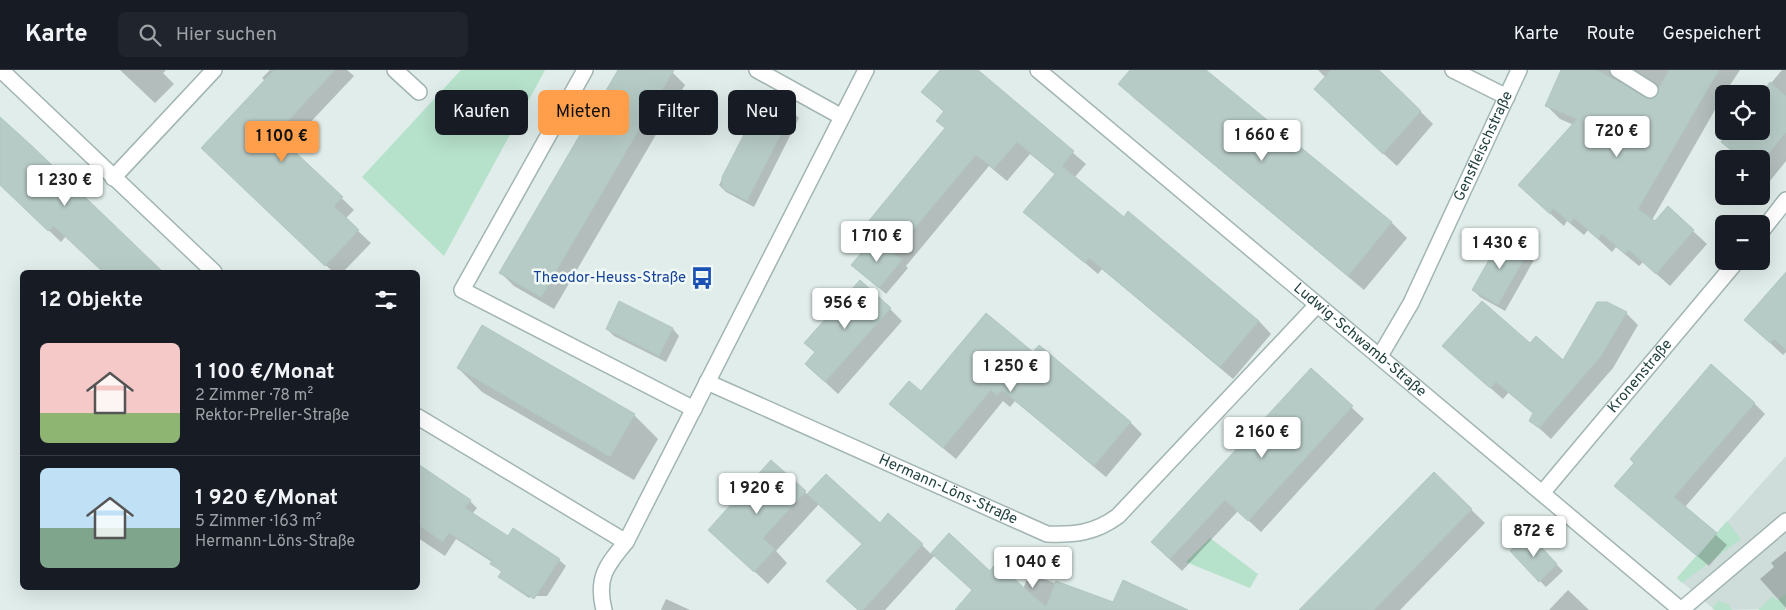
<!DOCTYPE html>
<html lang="de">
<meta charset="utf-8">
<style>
:root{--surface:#171b24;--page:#20242c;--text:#f1f3f6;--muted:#9ea1a6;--line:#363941;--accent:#ff9f4b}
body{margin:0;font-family:Overpass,sans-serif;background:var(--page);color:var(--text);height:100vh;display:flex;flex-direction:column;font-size:19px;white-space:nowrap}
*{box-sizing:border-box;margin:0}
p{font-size:16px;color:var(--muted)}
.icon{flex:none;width:28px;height:28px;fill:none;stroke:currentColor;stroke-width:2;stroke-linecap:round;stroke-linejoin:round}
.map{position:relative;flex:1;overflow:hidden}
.details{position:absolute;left:20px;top:200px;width:400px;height:320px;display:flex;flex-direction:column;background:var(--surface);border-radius:8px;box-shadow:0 5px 20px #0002}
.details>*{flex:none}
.hud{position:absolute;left:435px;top:20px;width:475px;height:45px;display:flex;gap:10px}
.tools{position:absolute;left:1715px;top:15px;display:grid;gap:10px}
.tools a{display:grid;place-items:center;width:55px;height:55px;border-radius:8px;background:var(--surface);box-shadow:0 5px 20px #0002;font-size:25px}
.price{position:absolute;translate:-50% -42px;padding:0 11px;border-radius:5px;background:#fff;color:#222;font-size:16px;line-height:32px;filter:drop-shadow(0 1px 2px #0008)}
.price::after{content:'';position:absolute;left:50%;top:30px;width:15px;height:11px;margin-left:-8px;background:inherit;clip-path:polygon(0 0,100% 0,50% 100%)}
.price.on{background:var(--accent);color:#111}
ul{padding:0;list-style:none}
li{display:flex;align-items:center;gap:15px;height:125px;padding:0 20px}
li+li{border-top:1px solid var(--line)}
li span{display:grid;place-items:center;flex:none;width:140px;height:100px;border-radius:8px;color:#555}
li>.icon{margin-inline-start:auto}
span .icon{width:60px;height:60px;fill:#fffc;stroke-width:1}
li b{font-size:21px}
h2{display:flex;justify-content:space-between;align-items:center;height:60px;padding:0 20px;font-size:21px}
.chip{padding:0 18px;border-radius:8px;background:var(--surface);box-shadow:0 5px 20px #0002;font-size:18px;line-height:45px}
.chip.on{background:var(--accent);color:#111}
header{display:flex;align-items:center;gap:30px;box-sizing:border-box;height:70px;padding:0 25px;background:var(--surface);border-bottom:1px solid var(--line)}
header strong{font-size:24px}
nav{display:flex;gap:28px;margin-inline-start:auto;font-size:18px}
.search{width:350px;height:45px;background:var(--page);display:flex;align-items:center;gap:12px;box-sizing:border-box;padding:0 18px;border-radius:8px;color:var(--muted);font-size:19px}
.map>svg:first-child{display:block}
.built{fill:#ceddd9}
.green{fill:#b6e1cb}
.shadow{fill:#0003;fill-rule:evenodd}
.building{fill:#b7cbc6;stroke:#b1c7c3}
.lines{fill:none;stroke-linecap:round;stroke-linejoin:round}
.lane-casing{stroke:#a2b5b3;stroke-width:18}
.street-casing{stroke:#a2b5b3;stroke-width:18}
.lane{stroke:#fff;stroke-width:15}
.street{stroke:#fff;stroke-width:15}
.labels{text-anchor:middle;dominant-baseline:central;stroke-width:5;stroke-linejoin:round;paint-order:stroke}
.street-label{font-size:15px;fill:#1e3f3d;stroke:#f0f9f6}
.transit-label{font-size:15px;fill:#164399;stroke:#f0f9f6;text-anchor:end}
</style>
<header>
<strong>Karte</strong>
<div class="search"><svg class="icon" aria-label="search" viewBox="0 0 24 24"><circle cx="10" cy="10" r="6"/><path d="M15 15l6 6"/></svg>Hier suchen</div>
<nav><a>Karte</a><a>Route</a><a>Gespeichert</a></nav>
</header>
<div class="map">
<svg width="1786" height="540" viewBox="0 0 1786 540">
<rect width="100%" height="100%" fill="#e0edea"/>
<polygon class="built" points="1786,386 1786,539 1715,540 1677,508"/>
<g class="green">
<polygon points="461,0 545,0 444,186 362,107"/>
<polygon points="1727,451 1741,469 1682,513 1677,508"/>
<polygon points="1210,468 1258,504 1250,518 1186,492"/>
<polygon points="1786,524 1785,540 1758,540 1773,526 1777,531"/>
<polygon points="1718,531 1728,534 1732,540 1715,540 1712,538"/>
</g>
<g class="shadow">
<polygon points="120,0 166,0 163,3 174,14 155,33"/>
<polygon points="270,0 347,0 354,6 288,76 354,140 345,149 371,173 343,202 333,202 215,90 265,11 262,8"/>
<polygon points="620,0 670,0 685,15 554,239 514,216 501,203"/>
<polygon points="942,0 976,0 1086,94 1074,108 1124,149 1259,251 1271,264 1233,309 1102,199 1098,204 1025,142 1056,105 1030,84 1007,111 989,96 906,196 908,198 886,224 853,195 876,169 864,157 946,59 945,43 923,22"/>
<polygon points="1132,0 1204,0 1392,153 1407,168 1364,220 1135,29 1120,14"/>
<polygon points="1318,0 1379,0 1433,54 1397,96 1337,41 1326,8"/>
<path d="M1562,0H1740L1724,24L1652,150L1655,153L1668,138L1707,174L1670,216L1643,192L1639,196L1616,177L1612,182L1588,160L1584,165L1567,151L1564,156L1533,128L1574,55L1560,49L1547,36ZM1637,5L1660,19L1661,21L1655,30L1645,29L1621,15L1623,9Z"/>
<polygon points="1782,0 1786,0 1786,91 1769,112 1761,106 1761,89 1741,89 1723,72 1761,61 1761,25"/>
<polygon points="764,27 792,41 799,48 754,137 726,122 719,115"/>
<polygon points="0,49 161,202 104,202 66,166 61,172 14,127 0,109"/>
<polygon points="1528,181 1535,188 1505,241 1480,227 1473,220"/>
<polygon points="1786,211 1786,282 1783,285 1746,250"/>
<polygon points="620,233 673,259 679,266 666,292 614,266 607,259"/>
<polygon points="890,239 902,251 838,324 806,294"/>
<polygon points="1626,243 1638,255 1613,298 1551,369 1530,350 1534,344 1509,322 1503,329 1456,288 1530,274 1564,292"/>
<polygon points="1033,284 1130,352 1142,364 1106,407 1015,331 1010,337 1003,331 956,389 903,345 921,323"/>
<polygon points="458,298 634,345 658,369 634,410 482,322"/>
<polygon points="1311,300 1364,349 1261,462 1238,441 1182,501 1164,484"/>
<polygon points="1754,333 1765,344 1685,437 1727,475 1709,496 1615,416"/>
<polygon points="771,392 808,425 826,406 880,454 922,475 931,484 949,465 990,502 1023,519 1029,504 1113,533 1185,540 1051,540 1044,535 1039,540 967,540 973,521 935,485 885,540 858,540 828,511 863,474 819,434 776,481 787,493 768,514 723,473"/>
<polygon points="426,401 470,431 477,438 472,444 509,468 559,490 566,496 547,526 537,526 533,523 529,528 507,513 500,507 502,503 492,492 456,469 445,486 418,468 418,414"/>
<polygon points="1434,404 1485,453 1400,540 1310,540"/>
<polygon points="1528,466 1563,501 1546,517 1511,482"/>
<polygon points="1786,481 1786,538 1760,509 1774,497 1771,493"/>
<polygon points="1568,520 1589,540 1549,540"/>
<polygon points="666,529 690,540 661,540"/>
</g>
<g class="building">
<polygon points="274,0 335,0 276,64 343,127 334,136 359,160 325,196 201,78"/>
<polygon points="618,0 674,0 541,227 499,203"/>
<polygon points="940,0 978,0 1074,81 1062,96 1124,147 1128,141 1259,251 1220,297 1089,188 1085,193 1023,142 1055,104 1017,72 994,99 976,85 894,183 863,158 945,58 936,51 944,41 921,22"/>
<polygon points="1130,0 1206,0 1392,152 1348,206 1118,14"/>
<polygon points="1331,0 1379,0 1421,41 1383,84 1314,19"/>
<polygon points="1561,0 1597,0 1650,29 1658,25 1659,18 1669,0 1719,0 1638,139 1655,151 1668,136 1694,160 1656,204 1629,180 1625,184 1602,164 1598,169 1574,148 1570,153 1553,138 1550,144 1518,115 1577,49 1545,36"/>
<polygon points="1770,12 1786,26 1786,62 1764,89 1742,89 1721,72 1730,61 1761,61 1761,24"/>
<polygon points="764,26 793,40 747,131 722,118 722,107"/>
<polygon points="0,47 31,75 163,202 103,202 54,156 48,161 0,115"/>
<polygon points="1503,165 1529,180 1498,235 1472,220"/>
<polygon points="874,168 902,190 879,218 851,195"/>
<polygon points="1786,202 1786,280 1774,269 1770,273 1744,250"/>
<polygon points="860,210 891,238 825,312 805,294 815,282 804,273"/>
<polygon points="619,231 673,258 659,286 606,259"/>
<polygon points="1482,231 1530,273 1536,266 1563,290 1597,232 1607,232 1627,242 1601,286 1539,358 1529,351 1533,343 1496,312 1490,318 1442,276"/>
<polygon points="986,243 1033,282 1039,275 1131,352 1094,396 1002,320 997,326 991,320 943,378 889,334 909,311 921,321"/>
<polygon points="482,255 635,344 610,387 457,298"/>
<polygon points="1711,294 1755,333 1674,427 1717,463 1697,486 1614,416 1634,393 1630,389"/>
<polygon points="1311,298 1353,336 1248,451 1225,430 1170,489 1151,472"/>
<polygon points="771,390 806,421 763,468 775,479 754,502 708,460"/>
<polygon points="418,394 471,430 465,438 508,466 513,458 560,489 534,529 498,507 502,501 490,494 492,490 449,463 443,472 418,455"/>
<polygon points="1434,402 1472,439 1374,540 1299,540"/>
<polygon points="826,404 880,453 888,443 923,474 863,540 858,540 826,511 862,474 807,424"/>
<polygon points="949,463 990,501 996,493 1046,537 1056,511 1113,532 1123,510 1188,540 955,540 972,520 931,483"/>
<polygon points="1529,464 1557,494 1539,512 1510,481"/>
</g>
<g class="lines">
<defs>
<g id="lane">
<polyline points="585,0 462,220 694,339"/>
<polyline points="757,0 842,47"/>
<polyline points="1618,0 1650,20"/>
<polyline points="1681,540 1786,451"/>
</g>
<g id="street">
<polyline points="1,0 214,202"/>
<polyline points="395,0 419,22"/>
<path id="s1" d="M1038,0L1681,540"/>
<polyline points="1453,0 1507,27"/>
<polyline points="113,108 214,0"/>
<polyline points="1761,162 1786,130"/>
<path id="s2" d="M1380,286L1411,233L1519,0"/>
<path id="s3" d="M707,312L1047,464C1075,465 1095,463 1118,446L1317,235"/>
<polyline points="418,347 626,472"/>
<path id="s4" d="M1543,422L1737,191"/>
<path d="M604,540C596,508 606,496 626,472L866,0"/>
</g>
</defs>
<use href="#lane" class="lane-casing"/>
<use href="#street" class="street-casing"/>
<use href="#lane" class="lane"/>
<use href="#street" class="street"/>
</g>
<defs>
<symbol id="bus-bare" viewBox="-9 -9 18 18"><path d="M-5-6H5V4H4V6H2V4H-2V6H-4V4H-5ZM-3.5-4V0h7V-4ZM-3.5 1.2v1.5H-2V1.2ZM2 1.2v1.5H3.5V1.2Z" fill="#1a4fb4" stroke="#f0f9f6" stroke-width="2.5" paint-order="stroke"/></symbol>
</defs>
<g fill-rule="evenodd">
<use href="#bus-bare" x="686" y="192" width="32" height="32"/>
</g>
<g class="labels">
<g class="street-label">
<text stroke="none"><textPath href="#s2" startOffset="234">Gensfleischstraße</textPath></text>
<text stroke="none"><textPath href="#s1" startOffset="420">Ludwig-Schwamb-Straße</textPath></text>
<text stroke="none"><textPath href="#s4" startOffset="151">Kronenstraße</textPath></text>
<text stroke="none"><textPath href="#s3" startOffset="264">Hermann-Löns-Straße</textPath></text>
</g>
<g class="transit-label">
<text x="686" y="208">Theodor-Heuss-Straße</text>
</g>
</g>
</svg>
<div class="tools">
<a><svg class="icon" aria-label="locate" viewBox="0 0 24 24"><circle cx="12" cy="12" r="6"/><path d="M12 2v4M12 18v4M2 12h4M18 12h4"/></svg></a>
<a>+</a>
<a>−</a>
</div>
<b class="price" style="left:1617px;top:88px">720 €</b>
<b class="price" style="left:1262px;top:92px">1 660 €</b>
<b class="price on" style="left:282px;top:93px">1 100 €</b>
<b class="price" style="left:65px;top:137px">1 230 €</b>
<b class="price" style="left:877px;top:193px">1 710 €</b>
<b class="price" style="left:1500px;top:200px">1 430 €</b>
<b class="price" style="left:845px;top:260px">956 €</b>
<b class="price" style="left:1011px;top:323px">1 250 €</b>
<b class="price" style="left:1262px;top:389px">2 160 €</b>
<b class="price" style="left:757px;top:445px">1 920 €</b>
<b class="price" style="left:1534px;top:488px">872 €</b>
<b class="price" style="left:1033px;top:519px">1 040 €</b>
<div class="hud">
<a class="chip">Kaufen</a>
<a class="chip on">Mieten</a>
<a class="chip">Filter</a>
<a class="chip">Neu</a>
</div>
<section class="details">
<h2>12 Objekte<svg class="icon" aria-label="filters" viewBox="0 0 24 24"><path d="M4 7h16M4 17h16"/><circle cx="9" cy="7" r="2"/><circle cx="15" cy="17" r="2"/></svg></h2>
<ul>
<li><span style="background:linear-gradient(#f6c9c9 70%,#8fb573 0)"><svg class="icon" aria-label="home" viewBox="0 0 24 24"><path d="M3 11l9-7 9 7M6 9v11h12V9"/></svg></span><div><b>1 100 €/Monat</b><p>2 Zimmer · 78 m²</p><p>Rektor-Preller-Straße</p></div></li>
<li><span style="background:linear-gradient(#bfe0f5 60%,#7fa58c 0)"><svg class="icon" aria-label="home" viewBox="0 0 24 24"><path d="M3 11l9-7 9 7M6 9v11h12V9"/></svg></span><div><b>1 920 €/Monat</b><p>5 Zimmer · 163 m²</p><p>Hermann-Löns-Straße</p></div></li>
</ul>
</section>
</div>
